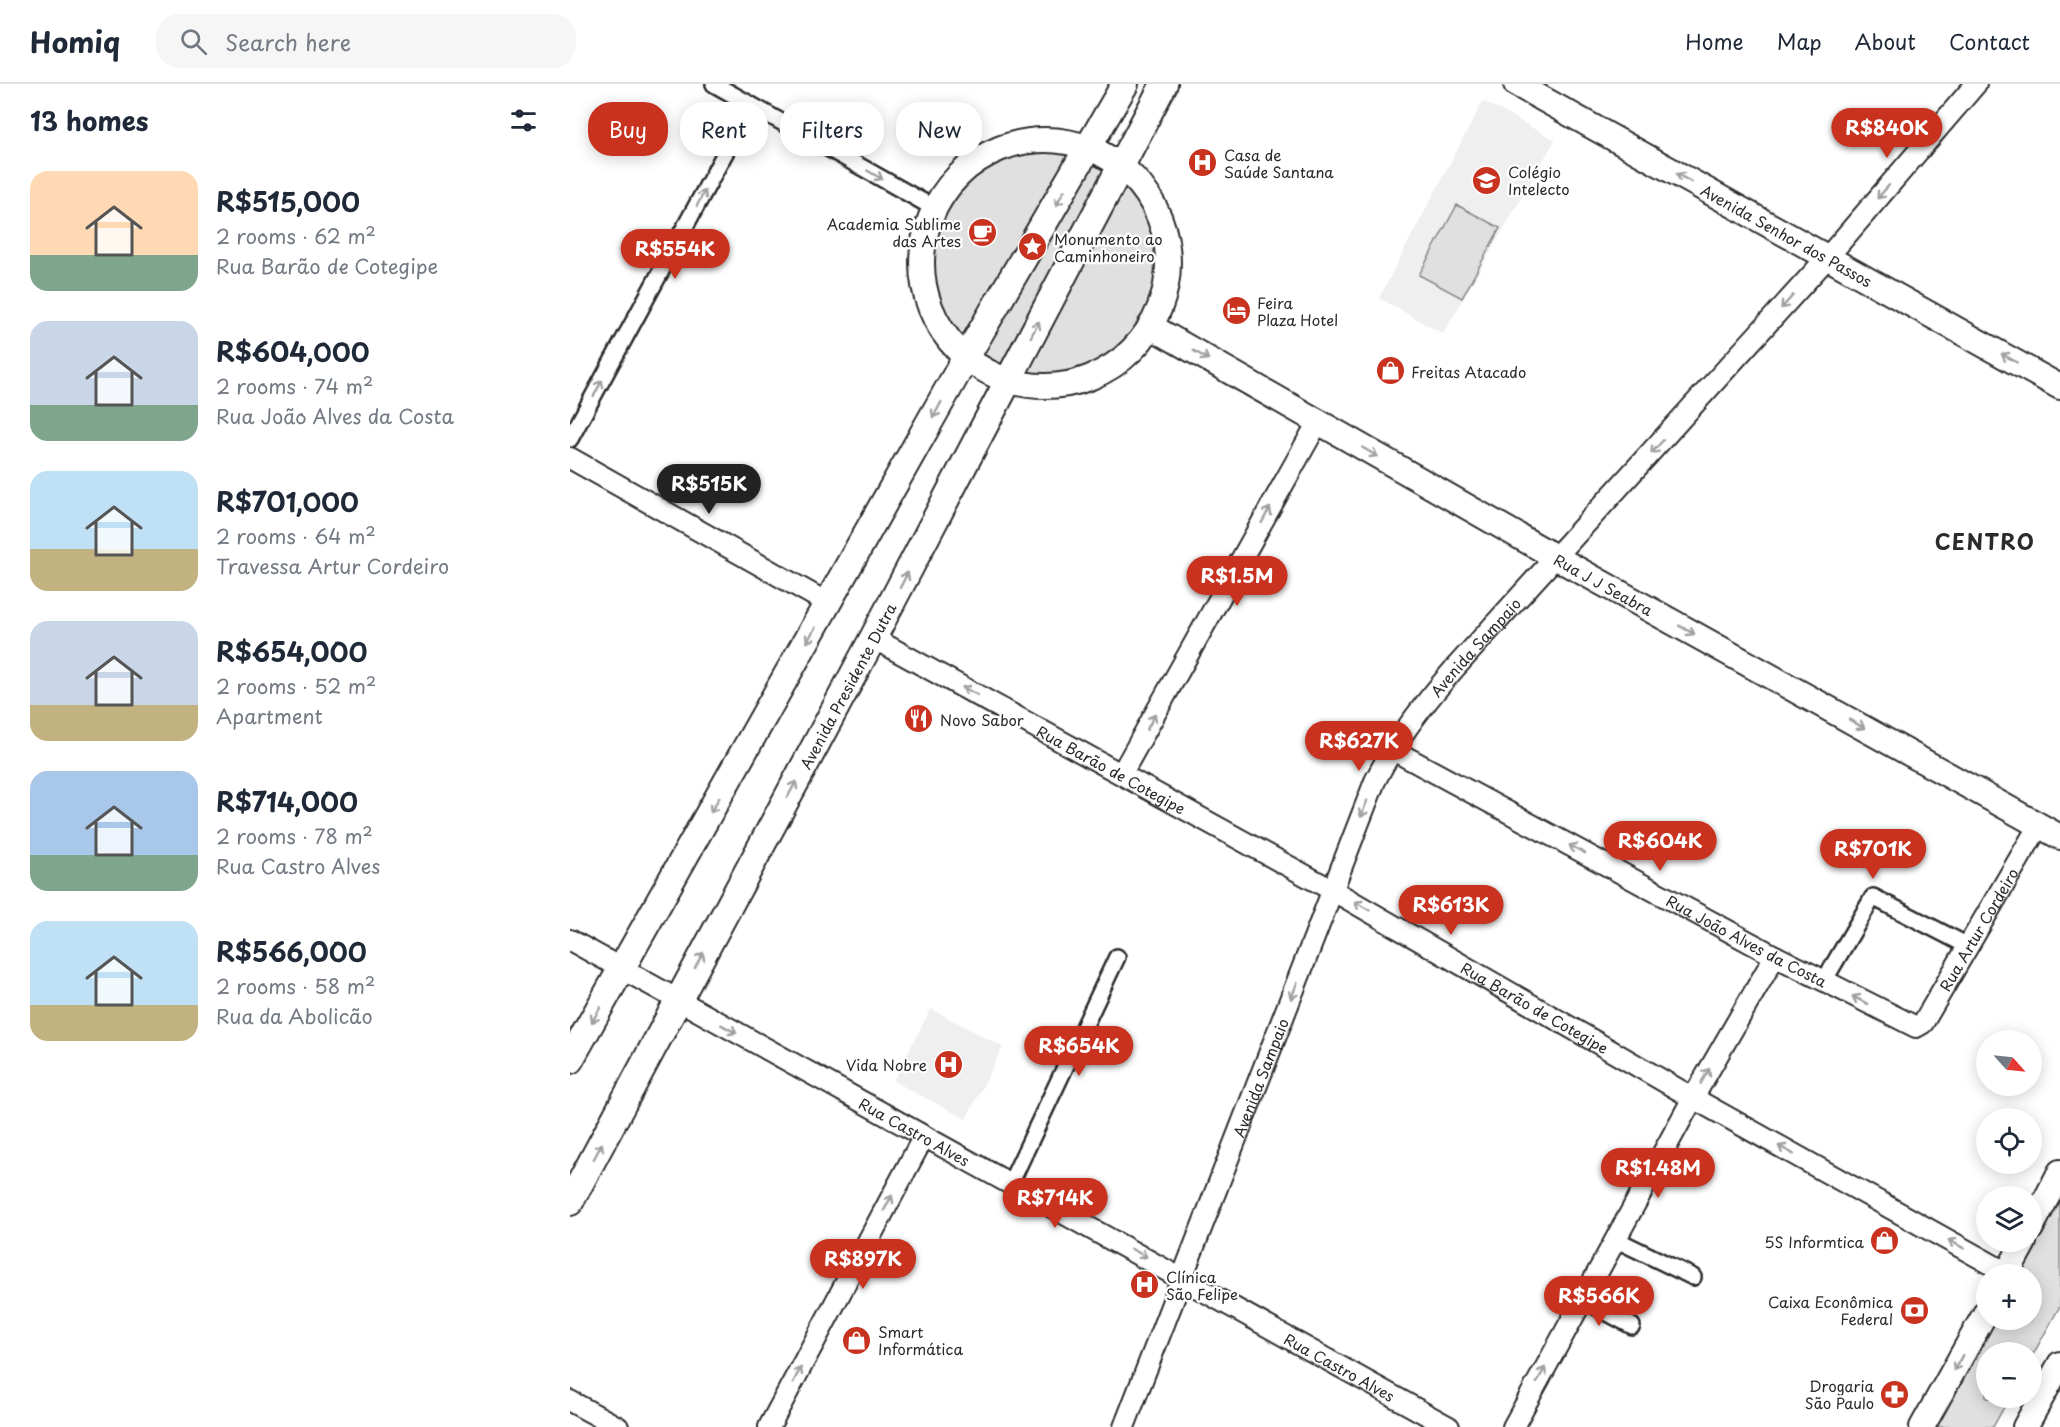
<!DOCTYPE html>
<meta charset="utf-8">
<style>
:root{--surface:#fff;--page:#f6f6f7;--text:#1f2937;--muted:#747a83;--line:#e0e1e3;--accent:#c8321e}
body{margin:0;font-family:"Playpen Sans",sans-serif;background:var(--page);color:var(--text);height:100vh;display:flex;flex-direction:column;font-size:22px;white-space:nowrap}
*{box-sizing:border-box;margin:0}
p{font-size:20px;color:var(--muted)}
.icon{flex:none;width:33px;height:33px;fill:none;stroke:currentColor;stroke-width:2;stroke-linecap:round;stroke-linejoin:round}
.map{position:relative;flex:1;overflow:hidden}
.sheet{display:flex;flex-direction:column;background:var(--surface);width:570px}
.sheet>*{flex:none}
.top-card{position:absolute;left:18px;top:18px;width:570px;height:54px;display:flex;gap:12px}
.needle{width:39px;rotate:117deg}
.buttons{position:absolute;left:1406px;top:946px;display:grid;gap:12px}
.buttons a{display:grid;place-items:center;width:66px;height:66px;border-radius:50%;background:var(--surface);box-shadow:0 3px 15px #0003;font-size:30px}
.price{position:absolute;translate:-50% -51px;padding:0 14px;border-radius:21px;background:var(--accent);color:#fff;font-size:20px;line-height:39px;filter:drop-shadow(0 2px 3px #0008)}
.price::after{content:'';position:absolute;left:50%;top:36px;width:18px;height:14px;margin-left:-9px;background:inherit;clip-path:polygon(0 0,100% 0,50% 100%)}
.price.on{background:#222;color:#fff}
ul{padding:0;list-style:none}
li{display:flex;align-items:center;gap:18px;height:150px;padding:0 30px}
li span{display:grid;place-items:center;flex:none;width:168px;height:120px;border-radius:18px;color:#555}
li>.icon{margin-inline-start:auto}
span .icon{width:72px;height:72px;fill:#fffc;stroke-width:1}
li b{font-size:26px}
h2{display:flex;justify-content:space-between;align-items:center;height:72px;padding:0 30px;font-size:26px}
.tag{padding:0 21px;border-radius:24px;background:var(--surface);box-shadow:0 3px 15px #0003;font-size:21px;line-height:54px}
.tag.on{background:var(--accent);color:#fff}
header{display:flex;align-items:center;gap:36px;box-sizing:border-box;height:84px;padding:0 30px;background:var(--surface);border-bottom:2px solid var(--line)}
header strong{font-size:28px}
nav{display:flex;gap:33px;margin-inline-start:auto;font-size:21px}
.search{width:420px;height:54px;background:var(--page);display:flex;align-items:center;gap:15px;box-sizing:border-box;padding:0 21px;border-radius:24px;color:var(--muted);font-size:22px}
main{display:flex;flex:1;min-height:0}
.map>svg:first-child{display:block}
.built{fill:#efefef}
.green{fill:#e0e0e0;stroke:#868686;stroke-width:1.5}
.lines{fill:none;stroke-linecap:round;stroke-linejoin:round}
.minor-casing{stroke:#2b2b2b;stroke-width:20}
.tertiary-casing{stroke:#2b2b2b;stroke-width:24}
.primary-casing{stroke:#2b2b2b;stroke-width:28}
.trunk-casing{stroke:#2b2b2b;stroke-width:30}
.minor{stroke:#fff;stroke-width:15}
.tertiary{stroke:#fff;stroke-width:20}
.primary{stroke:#fff;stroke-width:24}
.trunk{stroke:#fff;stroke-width:26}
.oneway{stroke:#a0a0a0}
.labels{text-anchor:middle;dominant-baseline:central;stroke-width:4.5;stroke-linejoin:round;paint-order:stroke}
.poi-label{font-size:15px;fill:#2b2b2b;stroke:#fff;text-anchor:start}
.street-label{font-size:15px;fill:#2b2b2b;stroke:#fff}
.district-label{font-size:21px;font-weight:bold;letter-spacing:1.5px;fill:#2b2b2b;stroke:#fff}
</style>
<header>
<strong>Homiq</strong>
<div class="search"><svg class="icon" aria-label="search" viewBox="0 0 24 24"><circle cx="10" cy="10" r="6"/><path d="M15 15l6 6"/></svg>Search here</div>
<nav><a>Home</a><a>Map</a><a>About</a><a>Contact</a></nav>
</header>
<main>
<section class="sheet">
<h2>13 homes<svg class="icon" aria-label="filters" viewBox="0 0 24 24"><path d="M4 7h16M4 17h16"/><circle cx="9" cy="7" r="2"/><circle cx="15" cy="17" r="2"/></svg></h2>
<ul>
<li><span style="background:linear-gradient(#ffd9b3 70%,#7fa58c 0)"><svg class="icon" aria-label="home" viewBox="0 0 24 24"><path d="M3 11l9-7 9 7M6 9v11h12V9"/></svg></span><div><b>R$515,000</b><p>2 rooms · 62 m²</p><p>Rua Barão de Cotegipe</p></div></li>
<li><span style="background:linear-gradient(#c9d6e8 70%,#7fa58c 0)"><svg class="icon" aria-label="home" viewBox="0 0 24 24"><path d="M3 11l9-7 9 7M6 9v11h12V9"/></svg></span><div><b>R$604,000</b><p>2 rooms · 74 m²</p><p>Rua João Alves da Costa</p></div></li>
<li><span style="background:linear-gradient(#bfe0f5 65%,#c2b280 0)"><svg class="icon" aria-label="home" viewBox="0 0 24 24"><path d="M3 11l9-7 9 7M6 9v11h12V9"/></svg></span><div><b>R$701,000</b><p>2 rooms · 64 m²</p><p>Travessa Artur Cordeiro</p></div></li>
<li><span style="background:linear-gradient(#c9d6e8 70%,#c2b280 0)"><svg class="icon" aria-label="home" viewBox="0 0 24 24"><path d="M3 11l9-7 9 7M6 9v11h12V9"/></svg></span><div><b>R$654,000</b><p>2 rooms · 52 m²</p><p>Apartment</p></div></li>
<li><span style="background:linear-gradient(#a9c7e8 70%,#7fa58c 0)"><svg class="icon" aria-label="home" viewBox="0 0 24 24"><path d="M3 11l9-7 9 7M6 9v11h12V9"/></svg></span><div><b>R$714,000</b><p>2 rooms · 78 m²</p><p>Rua Castro Alves</p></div></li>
<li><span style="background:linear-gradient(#bfe0f5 70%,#c2b280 0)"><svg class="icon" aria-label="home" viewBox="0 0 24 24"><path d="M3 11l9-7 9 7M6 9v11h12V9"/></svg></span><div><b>R$566,000</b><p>2 rooms · 58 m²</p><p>Rua da Abolicão</p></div></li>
</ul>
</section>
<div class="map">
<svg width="1490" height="1343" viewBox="0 0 1490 1343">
<rect width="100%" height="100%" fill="#fff"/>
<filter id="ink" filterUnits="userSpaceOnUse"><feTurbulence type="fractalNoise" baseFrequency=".0167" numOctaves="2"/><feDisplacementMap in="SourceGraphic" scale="12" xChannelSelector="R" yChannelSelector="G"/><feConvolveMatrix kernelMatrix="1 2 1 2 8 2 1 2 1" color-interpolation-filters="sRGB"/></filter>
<g filter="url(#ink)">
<g class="built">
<polygon points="913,17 985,56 873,250 809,214"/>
<polygon points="361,925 433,963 396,1035 323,997"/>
</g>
<g class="green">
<circle cx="475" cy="179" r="123"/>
<polygon points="887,121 930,144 892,214 849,191"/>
<polygon points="1490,1117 1490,1222 1461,1274 1461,1269 1416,1269 1416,1314 1439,1314 1423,1343 1366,1343 1425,1236 1461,1236 1461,1191 1449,1191"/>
</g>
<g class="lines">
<defs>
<g id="minor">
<polyline points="144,0 364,124"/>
<polyline points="0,355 181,21"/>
<polyline points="1254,897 1303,813 1398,862"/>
<polyline points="440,1100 547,873"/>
<polyline points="1045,1155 1123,1193"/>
<polyline points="1012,1215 1062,1242"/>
</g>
<g id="tertiary">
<polyline points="0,374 259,520"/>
<path id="s1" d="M303,554L762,806L1123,1014L1437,1189"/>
<path id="s2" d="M821,665L1205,872L1346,943L1353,939L1469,741"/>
<polyline points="552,689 748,338"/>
<path id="s3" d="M0,856L879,1343"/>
<polyline points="0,1317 48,1343"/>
<polyline points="199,1343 354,1052"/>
<path id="s4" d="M554,1343L805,697C826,655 853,621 884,585L1256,175L1406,0"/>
<polyline points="943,1343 1123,1014 1205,872"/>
</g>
<g id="primary">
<path id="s5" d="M946,0L1490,303"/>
<circle cx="475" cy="179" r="123"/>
<path id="s6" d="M580,242L987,474L1490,753"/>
<polyline points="1461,1144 1490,1088"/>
<polyline points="1436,1191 1454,1158"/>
<polyline points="1352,1343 1416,1228"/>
<polyline points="1455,1343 1490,1280"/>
</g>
<g id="trunk">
<polyline points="0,976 395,275 555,0"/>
<path id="s7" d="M0,1118L303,554L594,0"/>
</g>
</defs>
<use href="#minor" class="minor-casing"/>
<use href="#tertiary" class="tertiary-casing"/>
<use href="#primary" class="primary-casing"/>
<use href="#trunk" class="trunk-casing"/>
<use href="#minor" class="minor"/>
<use href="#tertiary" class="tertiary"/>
<use href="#primary" class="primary"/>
<use href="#trunk" class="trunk"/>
</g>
<defs><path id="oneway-shaft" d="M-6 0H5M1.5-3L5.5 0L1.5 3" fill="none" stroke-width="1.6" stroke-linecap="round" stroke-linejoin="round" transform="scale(1.5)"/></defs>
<g class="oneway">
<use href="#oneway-shaft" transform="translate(305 91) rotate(30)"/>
<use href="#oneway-shaft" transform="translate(1114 94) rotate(-151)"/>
<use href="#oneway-shaft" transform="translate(1313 108) rotate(131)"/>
<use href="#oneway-shaft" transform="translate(131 114) rotate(-62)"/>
<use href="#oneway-shaft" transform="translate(490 114) rotate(120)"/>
<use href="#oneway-shaft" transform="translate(1217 218) rotate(132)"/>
<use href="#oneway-shaft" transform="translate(465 245) rotate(-62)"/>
<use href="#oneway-shaft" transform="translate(631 271) rotate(30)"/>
<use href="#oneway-shaft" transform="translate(1439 274) rotate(-151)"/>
<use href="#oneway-shaft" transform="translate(28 304) rotate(-62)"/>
<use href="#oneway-shaft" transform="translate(367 326) rotate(119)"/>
<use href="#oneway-shaft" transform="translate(1087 363) rotate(132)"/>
<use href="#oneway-shaft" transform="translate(800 368) rotate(30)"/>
<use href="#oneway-shaft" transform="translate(696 431) rotate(-61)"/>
<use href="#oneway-shaft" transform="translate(334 496) rotate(-63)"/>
<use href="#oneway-shaft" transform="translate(1117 546) rotate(29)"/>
<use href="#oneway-shaft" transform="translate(241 551) rotate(120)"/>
<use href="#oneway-shaft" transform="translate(400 607) rotate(-152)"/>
<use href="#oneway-shaft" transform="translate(581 638) rotate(-61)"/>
<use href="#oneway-shaft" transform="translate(1287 640) rotate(29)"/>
<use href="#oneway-shaft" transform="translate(222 705) rotate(-62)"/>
<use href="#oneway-shaft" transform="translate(145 721) rotate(120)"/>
<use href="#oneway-shaft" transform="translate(794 725) rotate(111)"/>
<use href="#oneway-shaft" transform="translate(1007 765) rotate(-152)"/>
<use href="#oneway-shaft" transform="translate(792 822) rotate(-150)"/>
<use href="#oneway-shaft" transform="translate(129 876) rotate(-62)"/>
<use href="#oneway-shaft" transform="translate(724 907) rotate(111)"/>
<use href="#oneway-shaft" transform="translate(1290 916) rotate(-153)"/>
<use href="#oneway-shaft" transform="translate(26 931) rotate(120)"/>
<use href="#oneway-shaft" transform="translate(159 945) rotate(29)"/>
<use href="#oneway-shaft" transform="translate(1135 992) rotate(-60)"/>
<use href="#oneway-shaft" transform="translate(1216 1066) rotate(-151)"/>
<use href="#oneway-shaft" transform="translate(28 1067) rotate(-62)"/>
<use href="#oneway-shaft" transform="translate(318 1119) rotate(-62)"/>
<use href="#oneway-shaft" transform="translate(1386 1160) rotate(-151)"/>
<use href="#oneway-shaft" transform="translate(569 1169) rotate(28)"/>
<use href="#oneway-shaft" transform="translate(1388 1279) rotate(119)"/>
<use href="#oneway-shaft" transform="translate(227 1291) rotate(-62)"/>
<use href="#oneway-shaft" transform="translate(971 1291) rotate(-62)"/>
</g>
</g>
<defs>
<symbol id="hospital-disc" viewBox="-11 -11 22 22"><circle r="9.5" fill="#c8321e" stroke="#fff"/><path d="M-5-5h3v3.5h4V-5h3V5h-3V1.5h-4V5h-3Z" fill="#fff"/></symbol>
<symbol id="school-disc" viewBox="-11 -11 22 22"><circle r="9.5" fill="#c8321e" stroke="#fff"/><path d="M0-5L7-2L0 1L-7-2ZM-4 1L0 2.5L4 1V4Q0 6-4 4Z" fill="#fff"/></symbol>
<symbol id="cafe-disc" viewBox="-11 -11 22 22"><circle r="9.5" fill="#c8321e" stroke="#fff"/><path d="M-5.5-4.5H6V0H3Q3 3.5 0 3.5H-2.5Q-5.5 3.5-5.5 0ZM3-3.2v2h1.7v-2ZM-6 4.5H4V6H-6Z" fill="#fff"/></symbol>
<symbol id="sight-disc" viewBox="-11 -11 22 22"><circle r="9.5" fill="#c8321e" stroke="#fff"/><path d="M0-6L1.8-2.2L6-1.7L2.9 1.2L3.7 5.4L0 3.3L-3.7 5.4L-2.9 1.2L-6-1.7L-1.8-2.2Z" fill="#fff"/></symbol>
<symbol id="hotel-disc" viewBox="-11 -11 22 22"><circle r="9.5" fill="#c8321e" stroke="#fff"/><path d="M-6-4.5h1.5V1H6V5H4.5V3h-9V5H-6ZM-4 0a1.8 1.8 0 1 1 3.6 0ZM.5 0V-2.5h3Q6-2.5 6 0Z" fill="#fff"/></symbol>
<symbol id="shop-disc" viewBox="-11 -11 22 22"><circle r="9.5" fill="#c8321e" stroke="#fff"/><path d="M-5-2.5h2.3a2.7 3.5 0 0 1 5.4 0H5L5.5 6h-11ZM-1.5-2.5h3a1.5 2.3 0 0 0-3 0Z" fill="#fff"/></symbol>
<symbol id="restaurant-disc" viewBox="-11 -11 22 22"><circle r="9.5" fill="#c8321e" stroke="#fff"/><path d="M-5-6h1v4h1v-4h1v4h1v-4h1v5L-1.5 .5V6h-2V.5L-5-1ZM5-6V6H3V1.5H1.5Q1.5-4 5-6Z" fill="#fff"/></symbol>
<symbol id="bank-disc" viewBox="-11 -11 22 22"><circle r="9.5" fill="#c8321e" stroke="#fff"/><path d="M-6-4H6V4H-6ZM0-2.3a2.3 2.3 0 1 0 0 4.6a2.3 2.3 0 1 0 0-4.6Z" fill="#fff"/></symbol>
<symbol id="pharmacy-disc" viewBox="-11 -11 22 22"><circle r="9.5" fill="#c8321e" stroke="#fff"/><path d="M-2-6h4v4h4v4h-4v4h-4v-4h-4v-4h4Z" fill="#fff"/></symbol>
</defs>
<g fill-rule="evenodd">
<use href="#hospital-disc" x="616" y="62" width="33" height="33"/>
<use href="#school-disc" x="900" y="80" width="33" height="33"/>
<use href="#cafe-disc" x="396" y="132" width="33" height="33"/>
<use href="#sight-disc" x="446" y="146" width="33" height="33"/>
<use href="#hotel-disc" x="650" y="210" width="33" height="33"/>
<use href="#shop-disc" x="804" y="270" width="33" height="33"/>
<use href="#restaurant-disc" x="332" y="618" width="33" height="33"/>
<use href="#hospital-disc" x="362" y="964" width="33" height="33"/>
<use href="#shop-disc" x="1298" y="1140" width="33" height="33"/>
<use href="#hospital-disc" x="558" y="1184" width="33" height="33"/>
<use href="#bank-disc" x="1328" y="1210" width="33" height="33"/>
<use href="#shop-disc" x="270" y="1240" width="33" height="33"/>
<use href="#pharmacy-disc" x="1308" y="1294" width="33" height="33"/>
</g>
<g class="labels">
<g class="poi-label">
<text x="654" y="70">Casa de<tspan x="654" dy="17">Saúde Santana</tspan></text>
<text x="938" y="87">Colégio<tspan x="938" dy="17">Intelecto</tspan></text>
<text x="391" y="139" text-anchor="end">Academia Sublime<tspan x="391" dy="17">das Artes</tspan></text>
<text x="484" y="154">Monumento ao<tspan x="484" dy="17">Caminhoneiro</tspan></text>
<text x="687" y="218">Feira<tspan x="687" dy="17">Plaza Hotel</tspan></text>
<text x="841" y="287">Freitas Atacado</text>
<text x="370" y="635">Novo Sabor</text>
<text x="357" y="980" text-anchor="end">Vida Nobre</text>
<text x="1294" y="1157" text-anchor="end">5S Informtica</text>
<text x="596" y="1192">Clínica<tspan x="596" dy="17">São Felipe</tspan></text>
<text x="1323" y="1217" text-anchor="end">Caixa Econômica<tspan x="1323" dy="17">Federal</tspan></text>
<text x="308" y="1247">Smart<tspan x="308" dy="17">Informática</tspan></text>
<text x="1304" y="1301" text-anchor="end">Drogaria<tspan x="1304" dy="17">São Paulo</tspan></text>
</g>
<g class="street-label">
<text stroke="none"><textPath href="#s5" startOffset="310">Avenida Senhor dos Passos</textPath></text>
<text stroke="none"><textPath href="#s6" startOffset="522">Rua J J Seabra</textPath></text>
<text stroke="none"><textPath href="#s4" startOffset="861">Avenida Sampaio</textPath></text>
<text stroke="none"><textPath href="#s7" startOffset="586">Avenida Presidente Dutra</textPath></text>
<text stroke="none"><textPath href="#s1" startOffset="272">Rua Barão de Cotegipe</textPath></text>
<text stroke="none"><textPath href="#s2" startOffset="711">Rua Artur Cordeiro</textPath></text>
<text stroke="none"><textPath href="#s2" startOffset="404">Rua João Alves da Costa</textPath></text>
<text stroke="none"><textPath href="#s1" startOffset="758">Rua Barão de Cotegipe</textPath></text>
<text stroke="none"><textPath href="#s4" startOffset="375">Avenida Sampaio</textPath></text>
<text stroke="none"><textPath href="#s3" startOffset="394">Rua Castro Alves</textPath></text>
<text stroke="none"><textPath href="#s3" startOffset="880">Rua Castro Alves</textPath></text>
</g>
<g class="district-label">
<text x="1415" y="457">CENTRO</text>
</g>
</g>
</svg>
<div class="buttons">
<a><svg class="needle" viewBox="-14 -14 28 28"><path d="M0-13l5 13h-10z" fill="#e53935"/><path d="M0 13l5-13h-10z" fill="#747a83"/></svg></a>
<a><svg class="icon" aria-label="locate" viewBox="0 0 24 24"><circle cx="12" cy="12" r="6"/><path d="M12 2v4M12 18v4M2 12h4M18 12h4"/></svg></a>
<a><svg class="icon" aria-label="layers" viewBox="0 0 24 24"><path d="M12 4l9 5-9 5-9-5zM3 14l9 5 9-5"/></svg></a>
<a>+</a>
<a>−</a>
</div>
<b class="price" style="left:1317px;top:75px">R$840K</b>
<b class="price" style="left:105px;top:196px">R$554K</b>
<b class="price on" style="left:139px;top:431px">R$515K</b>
<b class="price" style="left:667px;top:523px">R$1.5M</b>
<b class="price" style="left:789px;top:688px">R$627K</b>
<b class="price" style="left:1090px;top:788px">R$604K</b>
<b class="price" style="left:1303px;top:796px">R$701K</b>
<b class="price" style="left:881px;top:852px">R$613K</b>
<b class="price" style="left:509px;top:993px">R$654K</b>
<b class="price" style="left:1088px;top:1115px">R$1.48M</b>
<b class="price" style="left:485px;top:1145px">R$714K</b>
<b class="price" style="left:293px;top:1206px">R$897K</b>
<b class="price" style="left:1029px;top:1243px">R$566K</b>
<div class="top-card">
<a class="tag on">Buy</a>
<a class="tag">Rent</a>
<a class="tag">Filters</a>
<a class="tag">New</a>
</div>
</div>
</main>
